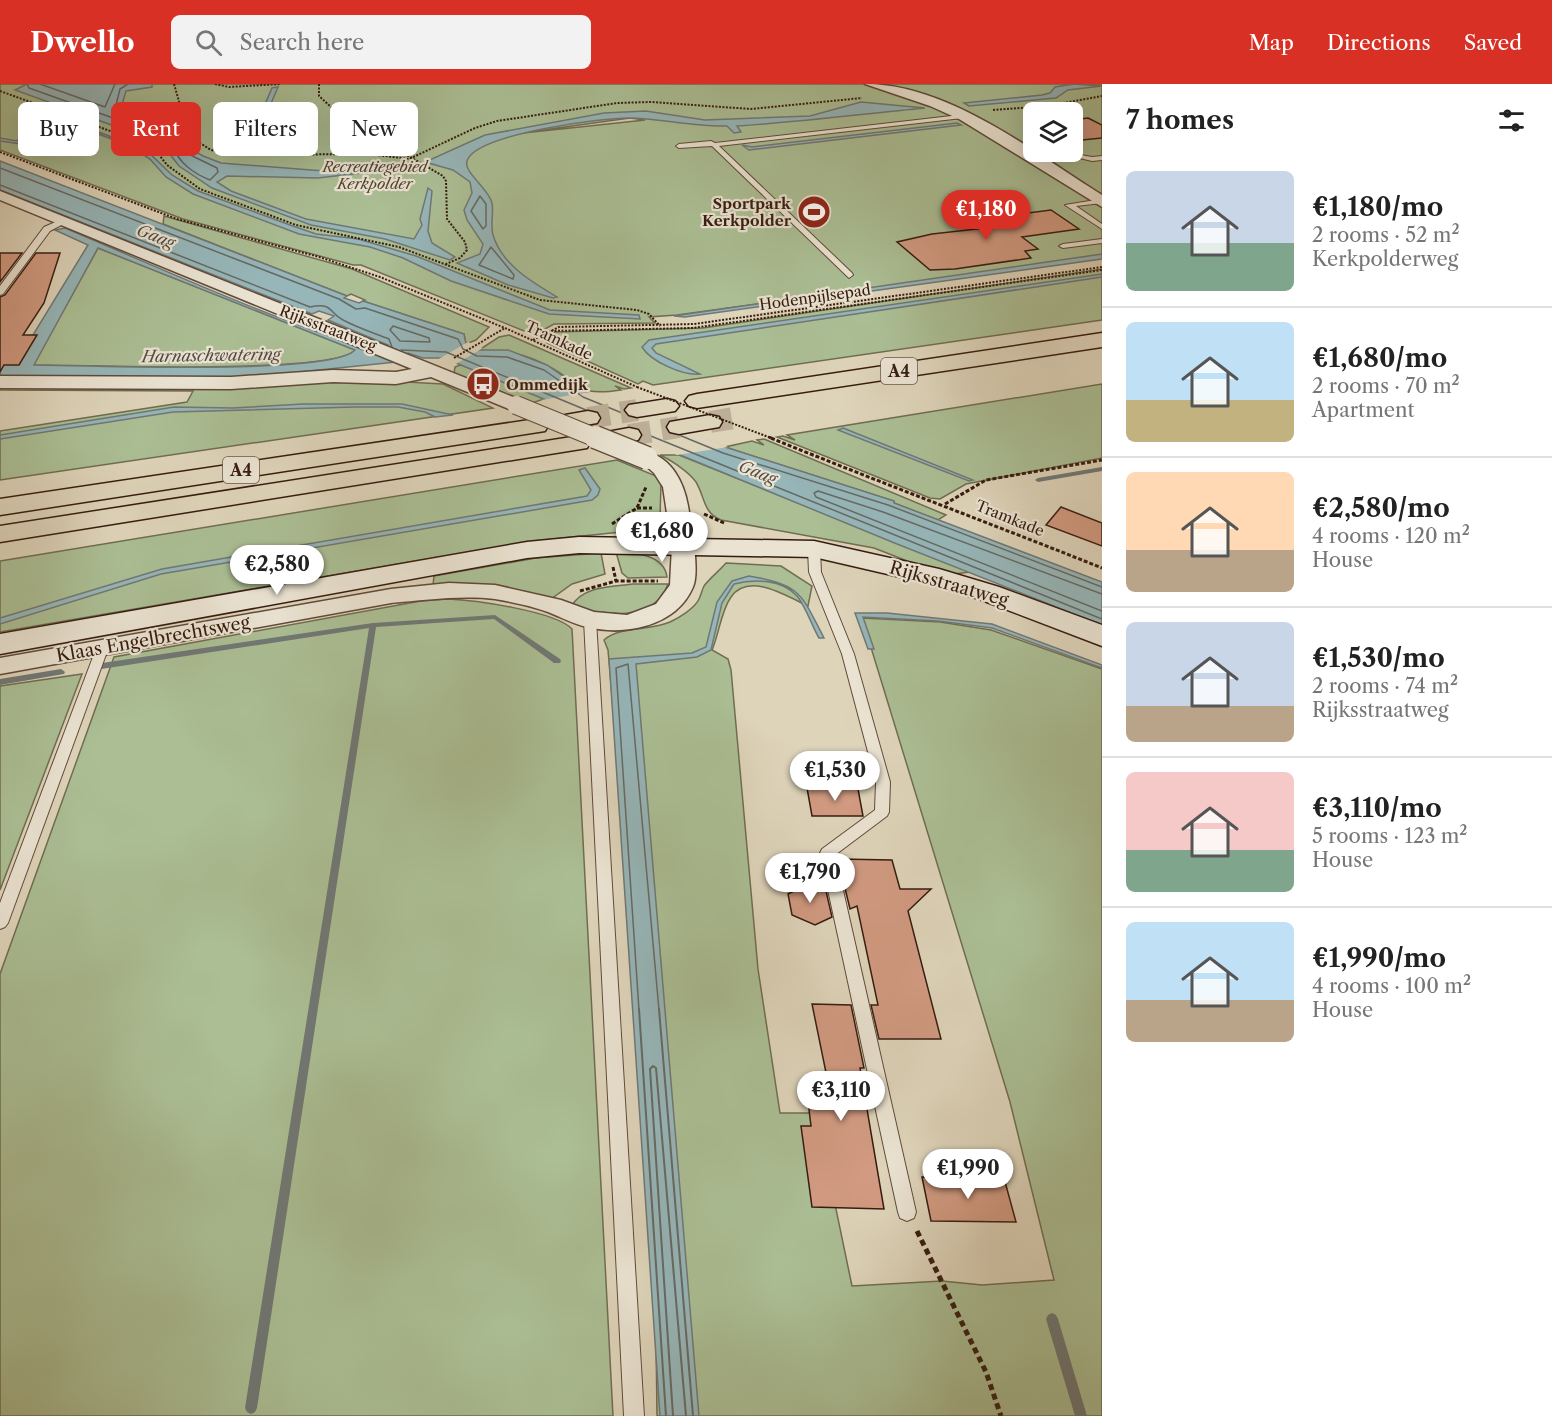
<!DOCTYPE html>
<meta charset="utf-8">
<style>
:root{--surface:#fff;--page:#f2f2f2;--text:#222;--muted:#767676;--line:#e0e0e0;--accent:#d93025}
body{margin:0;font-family:"Libre Caslon Text",serif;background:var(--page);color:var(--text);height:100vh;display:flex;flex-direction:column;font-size:22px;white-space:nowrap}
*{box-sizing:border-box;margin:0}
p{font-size:20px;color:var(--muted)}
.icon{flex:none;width:33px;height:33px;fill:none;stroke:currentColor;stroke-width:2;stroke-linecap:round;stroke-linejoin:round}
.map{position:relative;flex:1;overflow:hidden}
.sheet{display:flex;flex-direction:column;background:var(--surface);width:450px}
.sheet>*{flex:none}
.banner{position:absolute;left:18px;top:18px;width:570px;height:54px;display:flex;gap:12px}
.fabs{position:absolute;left:1023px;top:18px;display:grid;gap:12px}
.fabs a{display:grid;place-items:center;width:60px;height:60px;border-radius:9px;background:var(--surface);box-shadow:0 6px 24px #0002;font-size:30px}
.price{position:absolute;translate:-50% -51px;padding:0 14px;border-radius:21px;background:#fff;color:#222;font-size:20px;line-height:39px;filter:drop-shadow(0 2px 3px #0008)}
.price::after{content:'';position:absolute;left:50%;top:36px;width:18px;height:14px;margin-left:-9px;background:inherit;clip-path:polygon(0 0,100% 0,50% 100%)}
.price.on{background:var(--accent);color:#fff}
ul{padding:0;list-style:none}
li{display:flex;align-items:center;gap:18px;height:150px;padding:0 24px}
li+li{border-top:2px solid var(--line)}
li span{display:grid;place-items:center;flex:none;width:168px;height:120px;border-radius:9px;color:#555}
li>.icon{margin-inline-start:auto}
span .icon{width:72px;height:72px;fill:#fffc;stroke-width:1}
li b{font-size:26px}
h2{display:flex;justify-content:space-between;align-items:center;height:72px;padding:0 24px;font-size:26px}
.pill{padding:0 21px;border-radius:9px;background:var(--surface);box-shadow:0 6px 24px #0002;font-size:21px;line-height:54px}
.pill.on{background:var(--accent);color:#fff}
header{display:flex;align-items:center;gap:36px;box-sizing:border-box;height:84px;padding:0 30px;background:var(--accent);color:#fff}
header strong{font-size:28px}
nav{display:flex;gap:33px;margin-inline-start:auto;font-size:21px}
.search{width:420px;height:54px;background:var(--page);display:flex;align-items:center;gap:15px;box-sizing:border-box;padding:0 21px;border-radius:9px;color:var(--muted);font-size:22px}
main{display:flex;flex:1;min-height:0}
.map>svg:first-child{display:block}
.green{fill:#abbe94;stroke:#706d52;stroke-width:1.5;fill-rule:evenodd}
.water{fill:#96b6b9;stroke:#707875;stroke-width:1.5;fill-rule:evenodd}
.pier{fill:#ded4ba}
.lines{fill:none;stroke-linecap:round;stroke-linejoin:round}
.shore-far1{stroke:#666964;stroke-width:1.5}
.shore{stroke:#666964;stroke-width:2}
.stream{fill:#707875;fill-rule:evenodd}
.building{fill:#d19a81;stroke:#361c10;stroke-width:1.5}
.motorway-tunnel{stroke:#bcaf98;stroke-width:22;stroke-dasharray:22 11;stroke-linecap:butt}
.service-casing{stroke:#604a3a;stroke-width:2}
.minor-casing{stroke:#604a3a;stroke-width:3}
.secondary-casing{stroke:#361c10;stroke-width:3}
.motorway-casing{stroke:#361c10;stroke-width:3}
.path-far2{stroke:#361c10;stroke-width:2;stroke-dasharray:2 1.5;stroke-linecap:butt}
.path-far1{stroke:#361c10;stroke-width:3;stroke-dasharray:4 2;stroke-linecap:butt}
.path{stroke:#361c10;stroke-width:5;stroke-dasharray:6 4;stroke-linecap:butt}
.service{fill:#eae3d2;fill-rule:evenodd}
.minor{fill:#eae3d2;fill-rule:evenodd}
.secondary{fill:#eae3d2;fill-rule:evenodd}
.motorway{fill:#ded4ba;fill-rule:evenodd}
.minor-bridge-far1-casing{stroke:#604a3a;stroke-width:20;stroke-linecap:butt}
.minor-bridge-casing{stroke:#604a3a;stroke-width:25;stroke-linecap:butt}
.path-bridge-far1{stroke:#361c10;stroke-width:2;stroke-dasharray:2 1.5;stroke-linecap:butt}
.path-bridge{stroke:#361c10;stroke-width:3;stroke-dasharray:4 2;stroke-linecap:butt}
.minor-bridge-far1{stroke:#eae3d2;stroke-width:18}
.minor-bridge{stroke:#eae3d2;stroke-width:22}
.labels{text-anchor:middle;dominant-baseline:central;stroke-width:4.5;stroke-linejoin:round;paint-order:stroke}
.far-park-label{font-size:15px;font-style:italic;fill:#534431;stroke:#eae3d2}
.far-poi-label{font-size:15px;font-weight:bold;fill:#361c10;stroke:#eae3d2;text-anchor:end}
.far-street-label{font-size:15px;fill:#361c10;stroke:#eae3d2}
.far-water-label{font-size:16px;font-style:italic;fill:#534a43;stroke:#eae3d2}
.shield{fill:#eae3d2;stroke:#6c584a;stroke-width:1.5}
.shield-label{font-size:16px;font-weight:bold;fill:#361c10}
.street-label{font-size:18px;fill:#361c10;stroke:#eae3d2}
</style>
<header>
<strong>Dwello</strong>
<div class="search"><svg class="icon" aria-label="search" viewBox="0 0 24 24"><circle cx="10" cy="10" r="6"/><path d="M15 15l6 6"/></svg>Search here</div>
<nav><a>Map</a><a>Directions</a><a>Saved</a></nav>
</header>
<main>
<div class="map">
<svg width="1102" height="1332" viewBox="0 0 1102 1332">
<rect width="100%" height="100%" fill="#ded4ba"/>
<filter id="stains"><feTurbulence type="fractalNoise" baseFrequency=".00333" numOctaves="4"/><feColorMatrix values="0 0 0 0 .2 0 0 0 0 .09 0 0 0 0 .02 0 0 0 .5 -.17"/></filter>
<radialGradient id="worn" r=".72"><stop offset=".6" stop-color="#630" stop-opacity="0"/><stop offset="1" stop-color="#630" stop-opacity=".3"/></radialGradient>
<g class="green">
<path d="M0,0H1102V172L677,231L649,233L655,239L554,240L534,251L361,181H353L183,135L0,66ZM1034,28H1072V68H1034ZM630,34L645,36L514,50Z"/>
<polygon points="164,132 352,185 489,243 476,256 466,260 464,250 363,217 365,216 351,210 347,212 163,140"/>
<path d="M98,164L355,266C335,291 79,281 33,281Z"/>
<polygon points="1102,185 1102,236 653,301 643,297 638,300 547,259 545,256 555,248 703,244"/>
<path d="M509,251L631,304L624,305L615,302L621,306C574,313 584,300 546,281C522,268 506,268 479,266L499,253Z"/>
<polygon points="460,281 464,282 544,315 532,319 524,317 454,289 455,283"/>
<polygon points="333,294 443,300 493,324 0,396 0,347 187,318 193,307 0,306 0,300"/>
<polygon points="1102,300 1102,374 966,400 940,415 930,414 777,353 783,352 795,356 787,351"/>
<polygon points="764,355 946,431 938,436 894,419 894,417 725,363 752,357 764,361 757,356"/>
<path d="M660,371H679L970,488L954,490L915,480L874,464L721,436C703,429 705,413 696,398C688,387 669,375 660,371Z"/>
<polygon points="617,376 656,392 661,398 660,435 641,446 533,457 0,548 0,477"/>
<path d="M616,468C635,469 664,470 667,493L628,494L622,489Z"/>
<polygon points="601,469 605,490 572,500 551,515 479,501 433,501 434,492 536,474"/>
<path d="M726,479L781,482L812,502L808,522C788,513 749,487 731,513C721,527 719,550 712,566L728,575L731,586L758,885L780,1029H816L852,1202L942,1197L982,1201L1054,1196L1010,1018L862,534L940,538L991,546L1102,585V1332H657L654,1097L608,566L604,556C620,542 650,547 670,538C679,534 695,524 699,515C701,511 702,506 704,502C708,496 720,486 726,479Z"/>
<path d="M633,500H668C654,540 603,530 571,523C582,502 611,503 633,500Z"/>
<path d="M448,515C474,516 555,527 572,545L613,1332H0V890L114,573L426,516Z"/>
<polygon points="82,590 0,806 0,602"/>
</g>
<g class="water">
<polygon points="27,0 152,0 152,3 126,7 121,24 150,25 149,38 152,42 203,72 221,79 337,88 396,80 404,84 318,94 227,92 217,98 231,107 306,135 414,155 422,141 420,135 428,104 432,107 428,147 432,159 455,173 450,176 385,155 311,141 212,104 179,82 161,59 15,6"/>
<polygon points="1074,0 1102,2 1068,6 1056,14 969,22 964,19 1042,11 1050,9 1055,3"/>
<polygon points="278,3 251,67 245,67 272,4"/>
<path d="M861,18L925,24C862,30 800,38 737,42L741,48L734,49L727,42C695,43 664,35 632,34C605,33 475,50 467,77C463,88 489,105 492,119C494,129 490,140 493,151C502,181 532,198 557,213L553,214L508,201L457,179L480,170L483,160L467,136L464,126L472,109L470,98L453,86L425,78L485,51L604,29L646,27L705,36L810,32Z"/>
<polygon points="43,27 146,66 172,91 198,107 290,141 316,150 358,155 416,172 550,226 639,231 640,235 549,230 451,197 403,174 370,163 299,150 193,110 166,93 150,75 130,62 48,31 44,31 21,60 0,57 0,54 17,57"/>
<polygon points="957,39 961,41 749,66 742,61 752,63"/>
<path d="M0,77L347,212L344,214L359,219L363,217L464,250L466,260L479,266H508L547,281L586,308L725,363L894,417V419L1102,498V541L897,460L444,274H423L408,269L396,278L232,295L0,294V281L33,251L88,161L55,146L65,144C167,187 269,234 376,268L388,261L328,236L334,232L319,227L312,230L0,106ZM98,164L355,266C332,292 81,281 34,281Z"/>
<polygon points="1102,170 1102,175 685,233 674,232"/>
<path d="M1102,190V193L656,260L652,264L656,269L700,290C684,292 651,278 642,263L649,256Z"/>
<polygon points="303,320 402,320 453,331 435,333 425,328 398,323 355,323 173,328 0,355 0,351 174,323 233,324"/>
<polygon points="843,344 973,396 969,397 838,346"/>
<polygon points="585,384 600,405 598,411 592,416 161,490 0,540 0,534 162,485 587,412 591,406 579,386"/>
<path d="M749,492C802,501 801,510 824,554H819C812,542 806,523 797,512C782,495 754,495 734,500L722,519L711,566L697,573L636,580L699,1332H660L609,575L692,569L706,563L717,518L732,497Z"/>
<polygon points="855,529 887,529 992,540 1102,581 1102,584 992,544 938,537 863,533 874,565 868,565"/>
</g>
<g class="pier">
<polygon points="468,258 483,264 454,281 437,276"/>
<polygon points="591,308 728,363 677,371 541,316"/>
</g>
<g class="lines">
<g class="shore-far1">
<polyline points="27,0 29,4 141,44 142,32 124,32 115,25 120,5 128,0"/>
<polyline points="40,0 105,23 115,0"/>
<path d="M174,63L217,84L218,88L210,96C195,90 178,79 174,63Z"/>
<polyline points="0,84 339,215 356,225 365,224 458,255 463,265 477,272 507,273 544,286 583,313 627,331"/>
<path d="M0,101L310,223C333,218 329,229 343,236C358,244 374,249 389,255L392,263"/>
<polygon points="480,112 486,120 486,142 483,145 471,127"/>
<polygon points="491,163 514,191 513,195 479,181"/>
<polygon points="393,242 429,254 430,258 400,257 390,246"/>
<polyline points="401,266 446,268 586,326"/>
<polyline points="641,348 1102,535"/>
<polyline points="679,351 723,369 888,421 1102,503"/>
<polyline points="1102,510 883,428 818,407 814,409 816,413 1102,527"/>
<polyline points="639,926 616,584 628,580 659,926"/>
</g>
<g class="shore">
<polyline points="639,925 666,1332"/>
<polyline points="659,925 693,1332"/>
<polyline points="673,1332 650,985 653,982 656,984 686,1332"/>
</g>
<g class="stream">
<polygon points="1102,383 1102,387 1038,398 1035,396 1038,394"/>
<polygon points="495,531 560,575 561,577 560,579 554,579 494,535 376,543 257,1324 255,1328 251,1330 247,1328 245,1324 369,544 95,586 91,583 95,580 373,539"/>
<polygon points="61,585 65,588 64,590 0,601 0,595"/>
<polygon points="1052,1229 1056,1231 1058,1235 1087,1332 1075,1332 1046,1235 1048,1231"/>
</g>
</g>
<g class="building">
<polygon points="1088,34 1102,41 1102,54 1072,57 1072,36"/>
<polygon points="1021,124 1028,129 1051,126 1079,145 1022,153 1038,165 1025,167 1031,174 955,185 930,186 897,158 932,150 995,143 985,135 990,135 983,129"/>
<polygon points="0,169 22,169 0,198"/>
<polygon points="36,169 60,169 44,219 23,251 37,251 19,281 4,281 0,288 0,213 5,211"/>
<polygon points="1061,423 1102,439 1102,462 1046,441"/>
<polygon points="807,704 858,705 863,732 812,732"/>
<polygon points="838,775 892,776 900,805 931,805 908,827 941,955 879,955 871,921 878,921 857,822 850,825"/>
<polygon points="808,800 826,807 832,833 815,841 792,831 788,810"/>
<polygon points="812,920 851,921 864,984 860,984 884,1125 812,1123 801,1042 811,1042 808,1017 832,1018"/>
<polygon points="922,1093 1004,1094 1016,1138 931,1137"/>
</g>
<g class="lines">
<g class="motorway-tunnel">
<polyline points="588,334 637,326"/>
<polyline points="710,338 740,333"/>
<polyline points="629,351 679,343"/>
</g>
<defs>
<g id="service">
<polygon points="969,30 971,33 719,62 852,189 853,191 849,194 712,62 679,64 676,62 679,60 711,57 715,59"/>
<polygon points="1063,68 1092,73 1102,72 1102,76 1092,77 1067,71 1031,76 1027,74"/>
<polygon points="1102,115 1102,119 1076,122 1102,140 1102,145 1065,121"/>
<polygon points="60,136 67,138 50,147 3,210 0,211 0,202 44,143"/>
<polygon points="1102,155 1102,159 1063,164 1059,162 1063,160"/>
<polygon points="814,462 820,465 821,488 854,570 890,698 889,728 887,732 835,771 916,1128 914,1134 907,1137 900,1134 898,1128 820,769 822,765 875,726 876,698 842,570 809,488 808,465"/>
<polygon points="590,532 596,536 644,1332 624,1332 584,536"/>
<polygon points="102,561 108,565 8,839 5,843 0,845 0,819 96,565"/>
</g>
<g id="minor">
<path d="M865,0C949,0 1033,68 1102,111V123L959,35L930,22Z"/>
<polygon points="0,107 523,317 526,321 523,325 509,325 431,293 396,300 333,298 231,305 0,304 0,292 231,293 333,286 396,288 412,285 0,116"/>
<path d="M647,368C672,374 684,399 688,422C691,441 700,487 693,503C676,543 624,552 587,543C573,540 561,533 548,528C532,522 512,518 495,515C461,511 425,516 391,519L0,590V574L391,505L449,499L495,501L561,516L594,528L627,531L656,520L670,501L672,462L663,403L654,389L637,374L640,370Z"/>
</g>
<polygon id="secondary" points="579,453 814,457 939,485 999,503 1102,541 1102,562 979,515 922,498 814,473 579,469 527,474 0,570 0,550 527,458"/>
<g id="motorway">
<polygon points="1102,249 1102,263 697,324 689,322 685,317 689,312 697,310"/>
<polygon points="667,315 675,317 679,322 675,327 637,333 629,331 625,326 629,321"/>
<polygon points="588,327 597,329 600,334 597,339 574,343 565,341 562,336 565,331"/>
<polygon points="710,331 719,333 722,338 719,343 679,350 670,348 667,343 670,338"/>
<polygon points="536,335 545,337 548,342 545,347 0,431 0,415"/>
<polygon points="629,344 638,346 641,351 638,356 616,360 607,358 604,353 607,348"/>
<polygon points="578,352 587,354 590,359 587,364 0,458 0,442"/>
</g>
</defs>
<use href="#service" class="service-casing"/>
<use href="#minor" class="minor-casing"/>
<use href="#secondary" class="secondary-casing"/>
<use href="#motorway" class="motorway-casing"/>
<g class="path-far2">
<polyline points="174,0 189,52 211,66 234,71 369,70 409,75 475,44 497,37 617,19 651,18 751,25 862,14"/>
<polyline points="215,0 229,3 281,0"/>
<polyline points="319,0 319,12 344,35 443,92 446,97 447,135 465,158 467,166 460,174 446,180"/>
<polyline points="0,7 146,60 156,67 167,81 200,105 296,141 399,163 540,216 637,226 649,230 660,242"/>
<polyline points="993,26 1047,22 1102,12"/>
<polyline points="0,68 177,135 319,173 380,193 505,244 637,303"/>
<polyline points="551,247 693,244 1102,186"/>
<polyline points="533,256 559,243 694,240 1102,183"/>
<polyline points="454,274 505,244"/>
</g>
<g class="path-far1">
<path d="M771,354C881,399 992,440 1102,484"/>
<polyline points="945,420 986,396 1102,376"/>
<polyline points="637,424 652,424"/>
<polyline points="704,430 724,439"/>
<polyline points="612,440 637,424 646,403"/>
<polyline points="613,483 616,497"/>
<polyline points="580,507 616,497 658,497"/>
</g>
<polyline class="path" points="917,1147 986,1288 1001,1332"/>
<use href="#service" class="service"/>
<use href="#minor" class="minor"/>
<use href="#secondary" class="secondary"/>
<use href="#motorway" class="motorway"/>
<defs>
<polyline id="minor-bridge-far1" points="516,321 599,355"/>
<polyline id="minor-bridge" points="595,353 647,374"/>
</defs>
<use href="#minor-bridge-far1" class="minor-bridge-far1-casing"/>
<use href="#minor-bridge" class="minor-bridge-casing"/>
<polyline class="path-bridge-far1" points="637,303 771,354"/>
<polyline class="path-bridge" points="769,353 771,354"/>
<use href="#minor-bridge-far1" class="minor-bridge-far1"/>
<use href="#minor-bridge" class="minor-bridge"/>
</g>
<defs>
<symbol id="stadium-disc" viewBox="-11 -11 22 22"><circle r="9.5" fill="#8f2418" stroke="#eae3d2"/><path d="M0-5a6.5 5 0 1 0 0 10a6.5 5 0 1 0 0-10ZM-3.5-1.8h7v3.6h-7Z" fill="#fff"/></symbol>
<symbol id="bus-disc" viewBox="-11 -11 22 22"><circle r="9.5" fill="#8f2418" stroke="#eae3d2"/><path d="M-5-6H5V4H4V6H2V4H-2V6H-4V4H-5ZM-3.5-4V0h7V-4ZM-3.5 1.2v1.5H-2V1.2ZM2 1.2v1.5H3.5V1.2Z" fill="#fff"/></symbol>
</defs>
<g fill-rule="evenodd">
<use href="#stadium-disc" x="795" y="109" width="38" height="38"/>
<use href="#bus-disc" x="464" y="281" width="38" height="38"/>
</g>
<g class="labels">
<g class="far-park-label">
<text x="375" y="82">Recreatiegebied<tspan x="375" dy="17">Kerkpolder</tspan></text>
</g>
<g class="far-poi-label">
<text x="791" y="119">Sportpark<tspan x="791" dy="17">Kerkpolder</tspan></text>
<text x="506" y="300" text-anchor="start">Ommedijk</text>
</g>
<g class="far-street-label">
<text transform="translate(815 213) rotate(-8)">Hodenpijlsepad</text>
<text transform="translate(328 244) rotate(21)">Rijksstraatweg</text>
<text transform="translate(559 256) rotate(25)">Tramkade</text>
<text transform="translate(1010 434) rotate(22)">Tramkade</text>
</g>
<g class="far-water-label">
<text transform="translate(156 152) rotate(21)">Gaag</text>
<text transform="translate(211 271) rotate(-1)">Harnaschwatering</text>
<text transform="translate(758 388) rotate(21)">Gaag</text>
</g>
<g class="shield">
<rect x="881" y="274" width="36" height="26" rx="4.5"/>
<rect x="223" y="373" width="36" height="26" rx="4.5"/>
</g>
<g class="shield-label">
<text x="899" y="287">A4</text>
<text x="241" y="386">A4</text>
</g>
<g class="street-label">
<text transform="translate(949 500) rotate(16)">Rijksstraatweg</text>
<text transform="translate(153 555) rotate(-10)">Klaas Engelbrechtsweg</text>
</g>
</g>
<rect width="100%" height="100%" filter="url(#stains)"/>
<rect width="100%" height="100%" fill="url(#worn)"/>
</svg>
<div class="fabs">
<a><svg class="icon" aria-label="layers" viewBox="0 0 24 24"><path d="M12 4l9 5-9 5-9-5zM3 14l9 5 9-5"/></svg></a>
</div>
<b class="price on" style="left:986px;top:157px">€1,180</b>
<b class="price" style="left:662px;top:479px">€1,680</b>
<b class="price" style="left:277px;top:512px">€2,580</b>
<b class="price" style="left:835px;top:718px">€1,530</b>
<b class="price" style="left:810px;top:820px">€1,790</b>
<b class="price" style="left:841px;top:1038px">€3,110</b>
<b class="price" style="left:968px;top:1116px">€1,990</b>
<div class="banner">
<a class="pill">Buy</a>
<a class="pill on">Rent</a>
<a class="pill">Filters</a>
<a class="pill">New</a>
</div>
</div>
<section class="sheet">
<h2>7 homes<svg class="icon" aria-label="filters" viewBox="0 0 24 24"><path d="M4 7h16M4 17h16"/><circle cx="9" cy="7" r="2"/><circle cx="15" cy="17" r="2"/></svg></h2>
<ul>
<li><span style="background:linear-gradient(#c9d6e8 60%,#7fa58c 0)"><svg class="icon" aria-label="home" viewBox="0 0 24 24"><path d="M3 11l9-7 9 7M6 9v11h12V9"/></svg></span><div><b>€1,180/mo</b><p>2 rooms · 52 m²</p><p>Kerkpolderweg</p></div></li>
<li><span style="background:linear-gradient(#bfe0f5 65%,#c2b280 0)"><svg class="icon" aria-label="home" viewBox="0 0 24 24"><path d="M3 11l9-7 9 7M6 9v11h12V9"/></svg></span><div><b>€1,680/mo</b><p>2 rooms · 70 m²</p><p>Apartment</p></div></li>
<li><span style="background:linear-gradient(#ffd9b3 65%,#b9a48a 0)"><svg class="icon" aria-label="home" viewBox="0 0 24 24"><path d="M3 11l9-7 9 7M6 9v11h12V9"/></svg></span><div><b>€2,580/mo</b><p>4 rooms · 120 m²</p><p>House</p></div></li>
<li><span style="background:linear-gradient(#c9d6e8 70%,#b9a48a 0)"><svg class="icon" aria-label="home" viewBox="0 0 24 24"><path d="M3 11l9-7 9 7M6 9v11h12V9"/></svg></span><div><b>€1,530/mo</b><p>2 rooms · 74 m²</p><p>Rijksstraatweg</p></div></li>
<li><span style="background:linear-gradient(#f6c9c9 65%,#7fa58c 0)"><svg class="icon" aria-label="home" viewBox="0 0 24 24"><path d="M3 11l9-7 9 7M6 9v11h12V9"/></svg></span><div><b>€3,110/mo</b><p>5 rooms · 123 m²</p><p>House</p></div></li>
<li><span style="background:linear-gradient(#bfe0f5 65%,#b9a48a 0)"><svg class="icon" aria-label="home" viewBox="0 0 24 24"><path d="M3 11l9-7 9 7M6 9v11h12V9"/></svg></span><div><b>€1,990/mo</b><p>4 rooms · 100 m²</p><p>House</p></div></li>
</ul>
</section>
</main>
